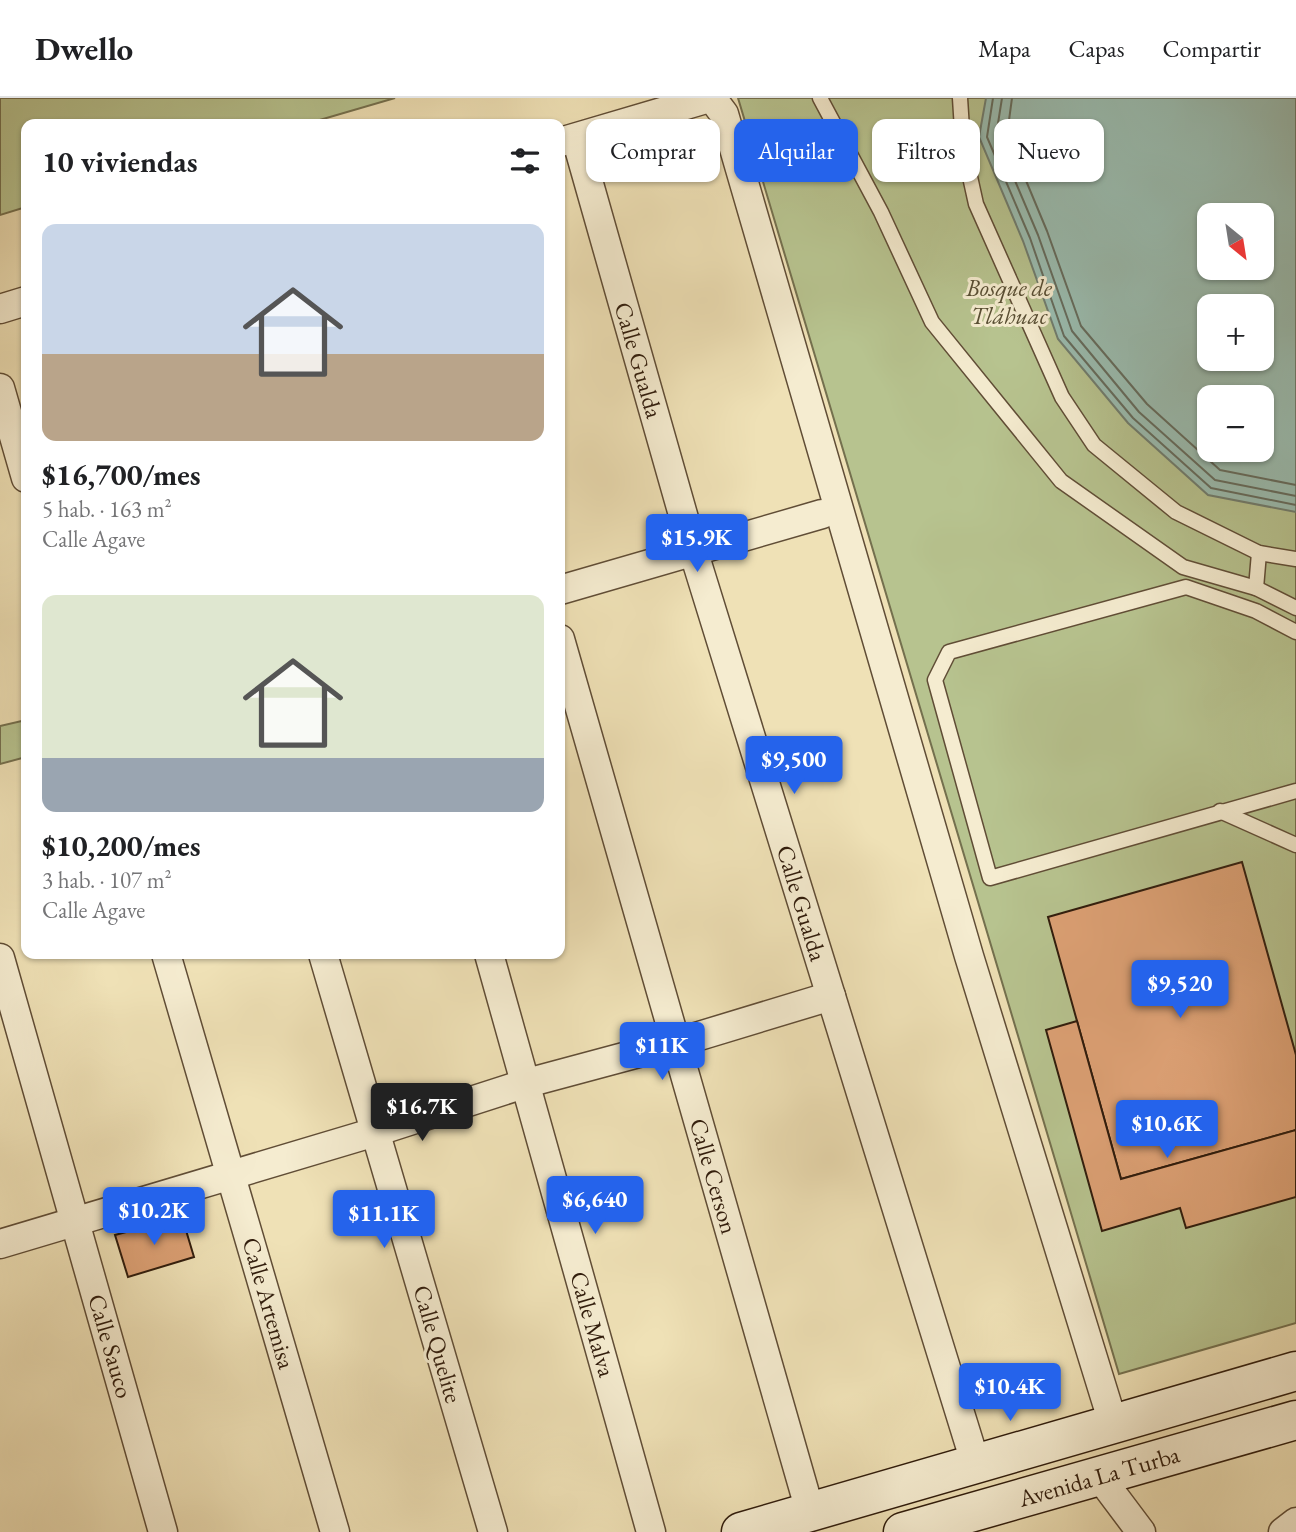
<!DOCTYPE html>
<html lang="es">
<meta charset="utf-8">
<style>
:root{--surface:#fff;--page:#f6f6f6;--text:#202124;--muted:#757577;--line:#e0e0e0;--accent:#2563eb}
body{margin:0;font-family:"EB Garamond",serif;background:var(--page);color:var(--text);height:100vh;display:flex;flex-direction:column;font-size:26px;white-space:nowrap}
*{box-sizing:border-box;margin:0}
p{font-size:23px;color:var(--muted)}
.icon{flex:none;width:38px;height:38px;fill:none;stroke:currentColor;stroke-width:2;stroke-linecap:round;stroke-linejoin:round}
.map{position:relative;flex:1;overflow:hidden}
.panel{position:absolute;left:21px;top:21px;width:544px;height:840px;display:flex;flex-direction:column;background:var(--surface);border-radius:14px;box-shadow:0 2px 5px #0004}
.panel>*{flex:none}
.guide{position:absolute;left:586px;top:21px;width:604px;height:63px;display:flex;gap:14px}
.needle{width:46px;rotate:150deg}
.controls{position:absolute;left:1197px;top:105px;display:grid;gap:14px}
.controls a{display:grid;place-items:center;width:77px;height:77px;border-radius:14px;background:var(--surface);box-shadow:0 2px 5px #0004;font-size:35px}
.price{position:absolute;translate:-50% -60px;padding:0 16px;border-radius:7px;background:var(--accent);color:#fff;font-size:23px;line-height:46px;filter:drop-shadow(0 2px 4px #0008)}
.price::after{content:'';position:absolute;left:50%;top:42px;width:21px;height:16px;margin-left:-10px;background:inherit;clip-path:polygon(0 0,100% 0,50% 100%)}
.price.current{background:#222;color:#fff}
ul{padding:0;list-style:none}
li{display:grid;align-content:center;gap:14px;height:371px;padding:0 21px}
li span{display:grid;place-items:center;height:217px;border-radius:14px;color:#555}
li>.icon{margin-inline-start:auto}
span .icon{width:126px;height:126px;fill:#fffc;stroke-width:1}
li b{font-size:30px}
h2{display:flex;justify-content:space-between;align-items:center;height:84px;padding:0 21px;font-size:30px}
.tag{padding:0 24px;border-radius:14px;background:var(--surface);box-shadow:0 2px 5px #0004;font-size:24px;line-height:63px}
.tag.current{background:var(--accent);color:#fff}
header{display:flex;align-items:center;gap:42px;box-sizing:border-box;height:98px;padding:0 35px;background:var(--surface);border-bottom:2px solid var(--line)}
header strong{font-size:33px}
nav{display:flex;gap:38px;margin-inline-start:auto;font-size:24px}
.map>svg:first-child{display:block}
.green{fill:#b7c38f;stroke:#74704e;stroke-width:2;fill-rule:evenodd}
.water{fill:#9abdb1;stroke:#707d6f;stroke-width:2;fill-rule:evenodd}
.lines{fill:none;stroke-linecap:round;stroke-linejoin:round}
.shore{stroke:#656c5e;stroke-width:2}
.building{fill:#dca074;stroke:#301c0c;stroke-width:2}
.lane-casing{stroke:#604d36;stroke-width:17}
.street-casing{stroke:#604d36;stroke-width:31}
.secondary-casing{stroke:#301c0c;stroke-width:41}
.lane{stroke:#f5ecd0;stroke-width:14}
.street{stroke:#f5ecd0;stroke-width:28}
.secondary{stroke:#f5ecd0;stroke-width:38}
.labels{text-anchor:middle;dominant-baseline:central;stroke-width:6;stroke-linejoin:round;paint-order:stroke}
.park-label{font-size:24px;font-style:italic;fill:#584e33;stroke:#f5ecd0}
.street-label{font-size:24px;fill:#301c0c;stroke:#f5ecd0}
</style>
<header>
<strong>Dwello</strong>
<nav><a>Mapa</a><a>Capas</a><a>Compartir</a></nav>
</header>
<div class="map">
<svg width="1296" height="1434" viewBox="0 0 1296 1434">
<rect width="100%" height="100%" fill="#efe1b6"/>
<filter id="stains"><feTurbulence type="fractalNoise" baseFrequency=".00286" numOctaves="4"/><feColorMatrix values="0 0 0 0 .2 0 0 0 0 .09 0 0 0 0 .02 0 0 0 .5 -.17"/></filter>
<radialGradient id="worn" r=".72"><stop offset=".6" stop-color="#630" stop-opacity="0"/><stop offset="1" stop-color="#630" stop-opacity=".3"/></radialGradient>
<g class="green">
<polygon points="0,0 395,0 306,26 26,26 26,109 0,117"/>
<path d="M738,0H1296V1225L1119,1276ZM1209,117H1262V170H1209ZM1209,208H1262V261H1209ZM1209,299H1262V352H1209Z"/>
<polygon points="26,622 26,659 0,666 0,628"/>
</g>
<path class="water" d="M986,0H1296V414L1208,397L1128,325L1058,241L1023,143L979,39ZM1209,117H1262V170H1209ZM1209,208H1262V261H1209ZM1209,299H1262V352H1209Z"/>
<g class="lines">
<g class="shore">
<polyline points="993,0 987,39 1030,140 1064,238 1133,320 1211,390 1296,407"/>
<polyline points="1002,0 996,38 1038,137 1072,233 1139,314 1215,382 1296,398"/>
<polyline points="1012,0 1007,37 1047,133 1081,228 1147,306 1220,372 1296,387"/>
</g>
</g>
<g class="building">
<polygon points="1242,764 1296,957 1296,1032 1121,1081 1048,819"/>
<polygon points="1077,923 1121,1081 1296,1032 1296,1099 1186,1130 1180,1110 1102,1133 1046,932"/>
<polygon points="182,1119 194,1159 128,1179 115,1137"/>
</g>
<g class="lines">
<defs>
<g id="lane">
<polyline points="820,0 881,114 932,224 1061,383 1183,469 1256,490 1296,510"/>
<polyline points="960,0 963,47 976,106 1062,299 1094,347 1176,414 1259,455 1296,461"/>
<polyline points="1256,490 1259,455"/>
<polyline points="1296,534 1256,513 1186,489 949,554 935,582 990,780 1296,693"/>
<polyline points="1220,713 1296,747"/>
</g>
<g id="street">
<polyline points="576,40 693,452 976,1367"/>
<polyline points="560,44 706,1 715,4 724,16 969,858 1113,1325"/>
<polyline points="0,211 26,203"/>
<polyline points="0,290 26,380"/>
<polyline points="560,492 822,416"/>
<polyline points="560,541 810,1413"/>
<polyline points="166,856 335,1434"/>
<polyline points="323,856 493,1434"/>
<polyline points="489,856 651,1434"/>
<polyline points="0,860 163,1434"/>
<polyline points="0,1146 375,1034 527,985 676,945 831,898"/>
<polyline points="1099,1378 1141,1434"/>
<polyline points="1283,1434 1296,1424"/>
</g>
<g id="secondary">
<polyline points="741,1434 1296,1273"/>
<polyline points="903,1434 1296,1322"/>
</g>
</defs>
<use href="#lane" class="lane-casing"/>
<use href="#street" class="street-casing"/>
<use href="#secondary" class="secondary-casing"/>
<use href="#lane" class="lane"/>
<use href="#street" class="street"/>
<use href="#secondary" class="secondary"/>
</g>
<g class="labels">
<g class="park-label">
<text x="1009" y="189">Bosque de<tspan x="1009" dy="28">Tláhuac</tspan></text>
</g>
<g class="street-label">
<text transform="translate(639 262) rotate(74)">Calle Gualda</text>
<text transform="translate(802 805) rotate(73)">Calle Gualda</text>
<text transform="translate(714 1078) rotate(74)">Calle Cerson</text>
<text transform="translate(269 1205) rotate(74)">Calle Artemisa</text>
<text transform="translate(593 1226) rotate(74)">Calle Malva</text>
<text transform="translate(438 1246) rotate(74)">Calle Quelite</text>
<text transform="translate(111 1248) rotate(74)">Calle Sauco</text>
<text transform="translate(1099 1378) rotate(-16)">Avenida La Turba</text>
</g>
</g>
<rect width="100%" height="100%" filter="url(#stains)"/>
<rect width="100%" height="100%" fill="url(#worn)"/>
</svg>
<div class="controls">
<a><svg class="needle" viewBox="-14 -14 28 28"><path d="M0-13l5 13h-10z" fill="#e53935"/><path d="M0 13l5-13h-10z" fill="#757577"/></svg></a>
<a>+</a>
<a>−</a>
</div>
<b class="price" style="left:697px;top:476px">$15.9K</b>
<b class="price" style="left:794px;top:698px">$9,500</b>
<b class="price" style="left:1180px;top:922px">$9,520</b>
<b class="price" style="left:662px;top:984px">$11K</b>
<b class="price current" style="left:422px;top:1045px">$16.7K</b>
<b class="price" style="left:1167px;top:1062px">$10.6K</b>
<b class="price" style="left:595px;top:1138px">$6,640</b>
<b class="price" style="left:154px;top:1149px">$10.2K</b>
<b class="price" style="left:384px;top:1152px">$11.1K</b>
<b class="price" style="left:1010px;top:1325px">$10.4K</b>
<div class="guide">
<a class="tag">Comprar</a>
<a class="tag current">Alquilar</a>
<a class="tag">Filtros</a>
<a class="tag">Nuevo</a>
</div>
<section class="panel">
<h2>10 viviendas<svg class="icon" aria-label="filters" viewBox="0 0 24 24"><path d="M4 7h16M4 17h16"/><circle cx="9" cy="7" r="2"/><circle cx="15" cy="17" r="2"/></svg></h2>
<ul>
<li><span style="background:linear-gradient(#c9d6e8 60%,#b9a48a 0)"><svg class="icon" aria-label="home" viewBox="0 0 24 24"><path d="M3 11l9-7 9 7M6 9v11h12V9"/></svg></span><div><b>$16,700/mes</b><p>5 hab. · 163 m²</p><p>Calle Agave</p></div></li>
<li><span style="background:linear-gradient(#dfe7d0 75%,#9aa5b1 0)"><svg class="icon" aria-label="home" viewBox="0 0 24 24"><path d="M3 11l9-7 9 7M6 9v11h12V9"/></svg></span><div><b>$10,200/mes</b><p>3 hab. · 107 m²</p><p>Calle Agave</p></div></li>
</ul>
</section>
</div>
